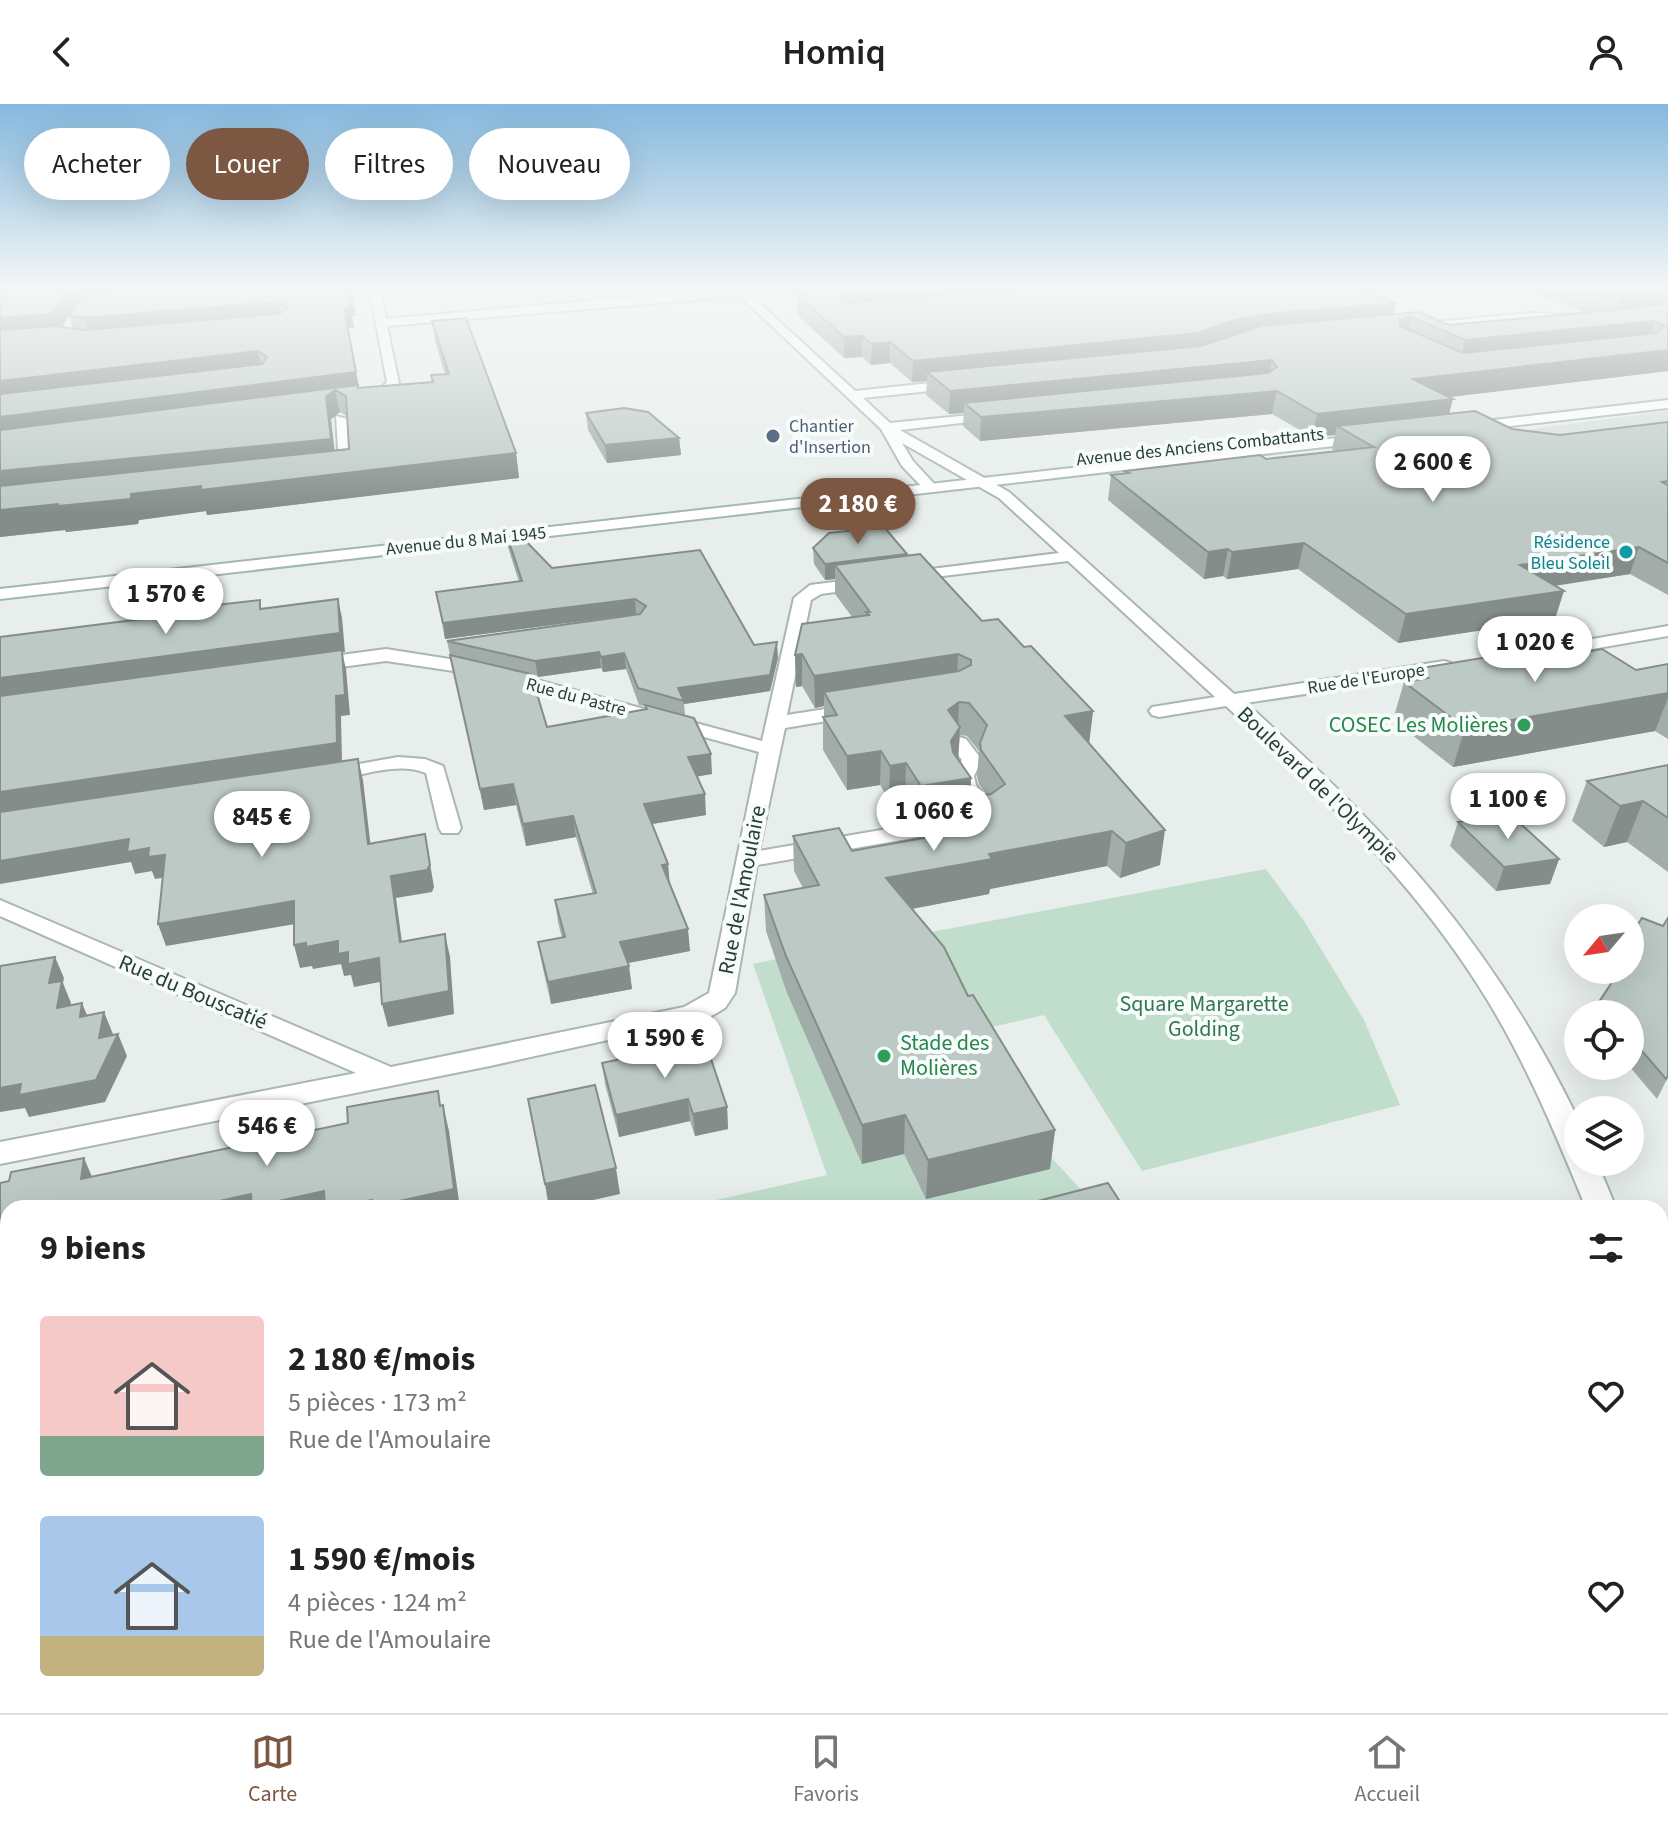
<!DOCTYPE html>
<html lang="fr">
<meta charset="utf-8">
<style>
:root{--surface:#fff;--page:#f6f6f6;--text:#222;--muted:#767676;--line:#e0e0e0;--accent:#7c5842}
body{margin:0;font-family:"Source Sans 3",sans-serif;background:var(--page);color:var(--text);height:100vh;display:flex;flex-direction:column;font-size:30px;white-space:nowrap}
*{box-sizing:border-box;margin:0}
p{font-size:26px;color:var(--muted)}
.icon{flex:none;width:44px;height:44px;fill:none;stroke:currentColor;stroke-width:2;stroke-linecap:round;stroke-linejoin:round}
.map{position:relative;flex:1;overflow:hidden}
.side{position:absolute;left:0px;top:1096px;width:1668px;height:514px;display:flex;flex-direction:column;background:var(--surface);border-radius:24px 24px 0 0;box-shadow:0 8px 32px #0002}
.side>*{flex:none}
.guide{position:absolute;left:24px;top:24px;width:800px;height:72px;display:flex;gap:16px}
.needle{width:52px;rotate:241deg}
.tools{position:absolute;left:1564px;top:800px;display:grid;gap:16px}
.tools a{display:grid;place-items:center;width:80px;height:80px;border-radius:50%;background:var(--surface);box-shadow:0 8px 32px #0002;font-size:40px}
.price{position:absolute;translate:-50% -68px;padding:0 18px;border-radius:28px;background:#fff;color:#222;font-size:26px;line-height:52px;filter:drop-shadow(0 2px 4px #0008)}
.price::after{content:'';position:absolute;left:50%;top:48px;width:24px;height:18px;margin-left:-12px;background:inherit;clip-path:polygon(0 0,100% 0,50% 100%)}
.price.active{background:var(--accent);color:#fff}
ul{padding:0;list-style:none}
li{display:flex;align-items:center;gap:24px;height:200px;padding:0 40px}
li span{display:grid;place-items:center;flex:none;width:224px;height:160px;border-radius:8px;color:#555}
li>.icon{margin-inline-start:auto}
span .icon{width:96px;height:96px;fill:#fffc;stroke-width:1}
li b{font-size:34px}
h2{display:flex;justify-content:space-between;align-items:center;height:96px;padding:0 40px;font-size:34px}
.tag{padding:0 28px;border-radius:36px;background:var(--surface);box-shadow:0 8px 32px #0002;font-size:28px;line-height:72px}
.tag.active{background:var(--accent);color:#fff}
header{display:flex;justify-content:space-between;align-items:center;height:104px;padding:0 40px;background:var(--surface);font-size:36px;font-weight:600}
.tab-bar{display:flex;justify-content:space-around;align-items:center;height:112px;border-top:2px solid var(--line);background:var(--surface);font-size:22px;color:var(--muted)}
.tab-bar a{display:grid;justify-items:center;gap:4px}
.tab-bar .active{color:var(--accent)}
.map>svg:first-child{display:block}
.built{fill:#d5dedb}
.green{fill:#c1decd}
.water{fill:#92bed0}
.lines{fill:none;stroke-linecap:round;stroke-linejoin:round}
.minor-casing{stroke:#a9b6b4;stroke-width:4}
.secondary-casing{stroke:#a2b7b3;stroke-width:4}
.minor{fill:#fff;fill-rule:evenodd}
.secondary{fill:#fff;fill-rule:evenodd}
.wall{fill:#a2ada9;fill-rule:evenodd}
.shaded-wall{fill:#848d8a}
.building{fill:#bcc9c5;stroke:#848d8a;stroke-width:2;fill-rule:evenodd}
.service-dot{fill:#5c6f8a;stroke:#f7fbf9;stroke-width:3}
.culture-dot{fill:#0f9aa8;stroke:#f7fbf9;stroke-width:3}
.leisure-dot{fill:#2e9e5b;stroke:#f7fbf9;stroke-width:3}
.labels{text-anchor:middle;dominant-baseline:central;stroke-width:8;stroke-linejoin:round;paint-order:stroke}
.far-service-label{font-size:18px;fill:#4e5e75;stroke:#f7fbf9;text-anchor:start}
.far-street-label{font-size:18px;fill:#26403d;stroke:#f7fbf9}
.far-culture-label{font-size:18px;fill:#0d838f;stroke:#f7fbf9;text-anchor:end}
.leisure-label{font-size:22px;fill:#27864d;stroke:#f7fbf9;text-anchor:end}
.street-label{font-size:22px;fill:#26403d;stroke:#f7fbf9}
.park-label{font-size:22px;fill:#327555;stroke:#f7fbf9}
</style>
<header><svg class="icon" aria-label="back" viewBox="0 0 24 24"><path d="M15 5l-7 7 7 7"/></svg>Homiq<svg class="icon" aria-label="person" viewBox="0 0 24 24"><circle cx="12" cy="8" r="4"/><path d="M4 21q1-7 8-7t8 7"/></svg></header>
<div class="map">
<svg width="1668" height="1609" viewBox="0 0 1668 1609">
<rect width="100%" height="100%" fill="#e7eeec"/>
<polygon class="built" points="1668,307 1668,394 1526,326"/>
<g class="green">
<polygon points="1266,765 1304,817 1364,916 1400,1001 1142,1067 1044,911 970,928 1024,1024 1086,1091 1094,1104 681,1104 827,1071 753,860 911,827 915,831"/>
<polygon points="8,1257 8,1602 1386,1602 1390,1609 0,1609 0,1258"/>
</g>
<g class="water">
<polygon points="559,1602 653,1602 655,1609 536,1609"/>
<polygon points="711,1602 1068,1602 1047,1609 713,1609"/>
</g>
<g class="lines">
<defs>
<g id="minor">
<path d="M369,183H379L386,215L742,183L855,287L958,276L964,280L958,284L863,294L890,319L1001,308L1003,311L996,315L900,326L1009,388L1234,590L1444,557L1451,559L1453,563L1451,567L1444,569L1246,599C1387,726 1490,836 1575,1009L1578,1015V1058H1597L1616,1104H1586C1557,1033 1528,963 1488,897C1419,783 1323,691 1226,602L1159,613L1152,611L1149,607L1152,603L1215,593L1068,457L901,477L899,473L901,469L907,468L1059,449L999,394L902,339L913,357L938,384L936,387H926L902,362L881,325L740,192L387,222L399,279C389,292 375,300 359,299V293L378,287L387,278Z"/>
<polygon points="1530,209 1576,211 1581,214 1576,217 1530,215 1413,226 1407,223 1413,220"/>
<polygon points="336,312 348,315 354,364 335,369 328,365 339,360"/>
<polygon points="866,474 874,479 872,483 821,490 811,496 787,611 857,600 867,606 857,612 785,624 759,747 974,710 954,681 952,672 962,656 949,639 959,633 966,635 982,656 974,672 976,681 999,714 988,721 757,761 735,889 725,904 708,914 490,962 0,1060 0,1038 356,969 0,812 0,796 391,963 684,903 709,889 759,648 474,570 386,557 311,567 302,561 311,555 386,545 475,559 762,637 794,494 810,481"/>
<polygon points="1668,522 1668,532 1540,554 1531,549 1540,544"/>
<path d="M398,653L425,655L443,662L461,724L458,729H442L439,724L426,669C397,657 360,672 331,677L320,671L331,665Z"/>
<polygon points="1660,1258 1668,1261 1668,1311 1660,1308"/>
</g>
<g id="secondary">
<polygon points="1668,296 1668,304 1468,327 1461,323 1468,319"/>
<polygon points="1364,331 1369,332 1369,338 0,495 0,485"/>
</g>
</defs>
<use href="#minor" class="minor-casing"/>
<use href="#secondary" class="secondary-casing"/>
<use href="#minor" class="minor"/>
<use href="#secondary" class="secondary"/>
</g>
<g class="wall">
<path d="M0,183L352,192L356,212H352L354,224H348L359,284L432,278L431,271L445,270L435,237L432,217L516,349L519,374L207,411L206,407L139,416L138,420L66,428L65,426L0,433ZM69,212L73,224L62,223ZM340,308L348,313L349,345L334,347L331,315Z"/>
<polygon points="1518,183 1668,183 1668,267 1448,293 1449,310 1512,325 1560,331 1668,318 1668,491 1630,470 1555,482 1555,515 1398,539 1298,465 1227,475 1223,472 1204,475 1108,396 1111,371 1125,370 1125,367 1266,355 1335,347 1332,345 1335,331 1312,333 1272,310 980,337 963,322 964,309 949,310 926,291 927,277 912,278 890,259 871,261 862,253 844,254 797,211 797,184 1366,186 1394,211 1419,208 1449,221 1586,209"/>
<polygon points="586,309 679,334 681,351 607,359 588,326"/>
<path d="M505,426L552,464L754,541L778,554L770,587L684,600L685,611L712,670L697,672L706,711L652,720L668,760L669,779L690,847L628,859L632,885L551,900L542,860L538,838L562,834L558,818L555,796L593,790L576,733L526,742L516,701L484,706L447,537L613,513L445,535L436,488L519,478L507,440ZM601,564L603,568L626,565L639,601L645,602L646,606L547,623L532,572L538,573Z"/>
<path d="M813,444L907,452L982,517L1024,543L1093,607L1089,639L1160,761L1120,774L1107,762L990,785L989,790L912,805L1055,1026L1050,1065L926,1095L904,1050L862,1060L787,889L766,827L764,791L803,784L794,767L793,732L852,747L931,733L932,714L920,716L905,693L889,696L880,681L847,686L823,646V613L824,612V602L815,604L802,582L796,583L795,551L852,513L835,490V475L825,476L814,460ZM960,631L967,632L979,647L977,672L979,680L986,690L970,693L971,674L958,656Z"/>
<polygon points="1581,549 1636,566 1668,560 1668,635 1655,627 1453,663 1393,616 1404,578 1412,576 1415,565"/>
<polygon points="1668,661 1668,768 1627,738 1604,743 1572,717 1587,677"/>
<polygon points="1458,718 1559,755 1550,780 1496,787 1450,742"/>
<polygon points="1663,822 1668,973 1657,995 1629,962 1630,962 1630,910 1594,910 1599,898 1613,876 1607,874 1611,866 1630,866"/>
<polygon points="602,959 727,1003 728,1025 695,1032 690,1017 619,1033 605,980"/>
</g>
<g class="shaded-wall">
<polygon points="70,183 179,183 81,195 57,230 0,235 0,214"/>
<polygon points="896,183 1119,183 847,207 839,194 847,187"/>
<polygon points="1327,183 1391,183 1326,189"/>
<polygon points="1668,188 1668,207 1615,212 1621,192"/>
<polygon points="352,192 356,212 352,212 354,224 348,224 360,289 335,286 340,308 331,315 336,358 0,392 0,313 356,268 344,204 348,193"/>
<polygon points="278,198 283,218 90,234 84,214"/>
<polygon points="1396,199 1392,219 1195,250 927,268 927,277 912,278 913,257 1228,218 1260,211"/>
<polygon points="1411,213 1406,233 1394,236 1399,216"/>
<polygon points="1655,217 1649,238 1460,257 1465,236"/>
<polygon points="862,232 862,253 844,254 844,233"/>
<polygon points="890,238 890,259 871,261 872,240"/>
<polygon points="1668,246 1668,267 1408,298 1413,275"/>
<polygon points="258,247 263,268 0,300 0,277"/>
<polygon points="1272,256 1268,278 964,299 964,309 949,310 950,287"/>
<polygon points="1277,287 1272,310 980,337 981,313"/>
<polygon points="1453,295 1447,318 1337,322 1335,331 1312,333 1317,310"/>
<polygon points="679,334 681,351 607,359 605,341"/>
<polygon points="516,349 519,374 207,411 206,407 139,416 138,420 66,428 65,426 0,433 0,406 201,382"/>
<polygon points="1304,439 1298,465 1227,475 1232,448"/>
<polygon points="1639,443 1630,470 1512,488 1520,461"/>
<polygon points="1228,445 1223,472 1204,475 1208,448"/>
<polygon points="907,450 907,466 835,461 835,475 825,476 825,460"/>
<polygon points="1564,487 1555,515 1398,539 1406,510"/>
<polygon points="338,495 342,514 345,548 342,548 346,565 350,611 341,612 342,659 0,711 0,574"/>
<polygon points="635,495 636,510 445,535 443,519"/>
<polygon points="777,538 778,554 770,587 684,600 678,584"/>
<polygon points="599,548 601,564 538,573 535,557"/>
<polygon points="624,549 626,565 603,568 601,553"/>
<polygon points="802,550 802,582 796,583 795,551"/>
<polygon points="958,550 957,581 824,588 824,602 815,604 814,572"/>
<polygon points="1668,589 1668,594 1655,627 1453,663 1465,624"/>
<polygon points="959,598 958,627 960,623 958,656 949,670 948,606"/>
<polygon points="1093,607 1089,640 1065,612"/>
<polygon points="881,647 880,681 847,686 847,652"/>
<polygon points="711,650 712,670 689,674 688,653"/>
<polygon points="358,655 363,676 373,762 368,740"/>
<polygon points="906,659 905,693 889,696 890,662"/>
<polygon points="971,674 969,708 932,699 931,714 920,716 921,682"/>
<polygon points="513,680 516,701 484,706 480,685"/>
<polygon points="705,690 706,711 646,721 644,700"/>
<polygon points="1643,697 1627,738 1604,743 1620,702"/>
<polygon points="573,712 576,733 526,742 523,720"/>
<polygon points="1165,726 1160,761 1120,774 1126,739"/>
<polygon points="1112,727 1107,762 990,785 989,790 885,810 886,774 989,750"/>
<polygon points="425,730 434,783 432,788 396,794 405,861 400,838 391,772"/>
<polygon points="129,735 165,751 172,772 155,775 152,767 135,770 131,758 0,780 0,757"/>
<polygon points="1559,755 1550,780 1496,787 1504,763"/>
<polygon points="668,760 670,782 662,761"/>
<polygon points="294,797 301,819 166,842 158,820"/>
<polygon points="688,825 690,847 623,860 620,838"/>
<polygon points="445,830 450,853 454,910 388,923 382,900"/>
<polygon points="338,837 348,848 379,854 385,877 354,883 351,871 344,872 341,860 313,865 312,862 300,864 294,841"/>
<polygon points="55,853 64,874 63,879 71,899 66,926 57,904 49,879"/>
<polygon points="629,862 632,885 551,900 548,878"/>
<polygon points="82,899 91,921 80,913"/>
<polygon points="104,908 113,930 110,946 118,930 127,952 105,998 29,1013 25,1004 0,1008 0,984 99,934"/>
<polygon points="688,995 690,1017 619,1033 616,1011"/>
<polygon points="443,1001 449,1027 460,1104 332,1104"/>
<polygon points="727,1003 728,1025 695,1032 693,1010"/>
<polygon points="905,1011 904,1050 862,1060 862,1021"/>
<polygon points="1055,1026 1050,1065 926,1095 928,1056"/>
<polygon points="84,1054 95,1080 81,1075"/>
<polygon points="616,1064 620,1090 558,1104 549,1104 545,1080"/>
<polygon points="324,1087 330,1104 188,1104 251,1090"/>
<polygon points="0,1131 8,1144 8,1183 0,1169"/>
<polygon points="393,1602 405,1602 406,1609 393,1609"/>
</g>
<g class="building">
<polygon points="0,183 70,183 51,210 0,214"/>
<polygon points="111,183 350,183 352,192 348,193 350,204 344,204 356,268 0,313 0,290 262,260 267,253 258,247 0,277 0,226 57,222 84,226 279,210 288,203 278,198 84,214 69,212 85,187"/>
<polygon points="896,183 847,187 839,194 847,199 1024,183 1361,183 1396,199 1260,211 1228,218 1198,229 913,257 890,238 872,240 862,232 844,233 797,191 805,190 798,183"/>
<polygon points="1576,183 1668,183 1668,188 1621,192 1596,191"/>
<path d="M1668,200V246L1413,275L1453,295L1317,310L1277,287L981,313L964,299L1268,269L1277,263L1272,256L950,287L927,268L1201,242L1261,222L1419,208L1449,221L1635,204L1632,203ZM1411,213L1465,236L1655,217L1665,222L1656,229L1463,249L1400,222L1399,216Z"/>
<polygon points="466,214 516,349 201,386 201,382 131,390 131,395 58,402 58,400 0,406 0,382 349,345 346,292 335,286 326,293 331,335 0,367 0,326 358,281 358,284 433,278 431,271 449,270 432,217"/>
<polygon points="624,304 648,308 679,334 605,341 586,309"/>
<polygon points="1475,307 1512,325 1560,331 1668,318 1668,377 1662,378 1668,381 1668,459 1639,443 1520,461 1564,487 1406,510 1304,439 1232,448 1228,445 1208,448 1111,371 1129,369 1125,367 1260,351 1266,355 1374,343 1337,322"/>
<polygon points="884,423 907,450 825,460 813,444 829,429"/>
<polygon points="514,425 552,464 700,446 754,541 777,538 770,571 678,584 684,597 638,584 624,549 601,553 599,548 535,557 447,537 640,510 646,502 635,495 443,519 436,488 522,477 505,426"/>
<polygon points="920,450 982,517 998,515 1024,543 1031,542 1093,607 1065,612 1165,726 1126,739 1112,727 989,750 992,755 886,774 944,843 968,892 973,891 1055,1026 928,1056 905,1011 862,1021 786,852 764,791 819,781 793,732 839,724 852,747 951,729 932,699 991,690 1005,680 981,646 980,639 987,621 969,599 959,598 948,606 960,623 951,637 953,648 971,674 921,682 906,659 890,662 881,647 847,652 823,613 837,611 824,588 959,567 971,561 971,556 958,550 814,572 802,550 795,551 802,520 869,511 866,508 870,508 835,461"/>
<polygon points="338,495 340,529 0,574 0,533 181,510 181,505 260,496 260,505"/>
<polygon points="1567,540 1581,549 1602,545 1636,566 1668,560 1668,589 1465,624 1404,578 1428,574 1415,565"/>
<polygon points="342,546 345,591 336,592 337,639 0,688 0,592"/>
<polygon points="450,551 531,570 547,623 647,605 645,601 694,614 711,650 688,653 705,690 644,700 668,760 662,761 688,825 620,838 629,862 548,878 538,838 565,833 555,796 596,789 573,712 523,720 513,680 480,685"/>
<polygon points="358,655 368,740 425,730 430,761 427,766 391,772 400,838 445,830 449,887 382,900 379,854 348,860 348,848 338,850 338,837 306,843 306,839 294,841 294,797 158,820 165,751 148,753 149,744 127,748 129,735 0,757 0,708"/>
<polygon points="1668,661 1668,714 1643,697 1620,702 1587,677"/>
<polygon points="1511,711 1559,755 1504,763 1458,718"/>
<polygon points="1642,814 1663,822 1668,814 1668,972 1666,975 1630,933 1630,910 1610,910 1599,898 1620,866 1630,866 1630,832"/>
<polygon points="55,853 49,879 62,877 57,904 82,899 80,913 104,908 99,934 118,930 96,976 19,991 21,980 0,984 0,862"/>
<polygon points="705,937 727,1003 693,1010 688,995 616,1011 602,959"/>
<polygon points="595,981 616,1064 545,1080 528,995"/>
<polygon points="438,987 440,1002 443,1001 454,1085 372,1103 372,1096 332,1104 325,1104 324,1087 252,1103 251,1090 188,1104 8,1104 8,1158 0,1160 1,1131 0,1131 0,1079 9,1077 11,1068 84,1054 81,1075 348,1019 347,1003"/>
<polygon points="1108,1079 1124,1104 1041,1104 1038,1097"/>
<rect x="277" y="1602" width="116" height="7"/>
<polygon points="1203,1602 1312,1602 1315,1609 1182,1609"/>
</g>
<linearGradient id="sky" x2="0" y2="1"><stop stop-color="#85b8de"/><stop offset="0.45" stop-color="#f4f7f6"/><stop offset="1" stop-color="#f4f7f6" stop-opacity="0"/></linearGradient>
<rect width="1668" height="409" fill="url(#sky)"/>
<circle class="service-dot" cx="773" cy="332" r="8"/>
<circle class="culture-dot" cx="1626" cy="448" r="8"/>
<g class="leisure-dot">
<circle cx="1524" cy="621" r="8"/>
<circle cx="884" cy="952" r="8"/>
</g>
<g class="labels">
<g class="far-service-label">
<text x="789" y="322">Chantier<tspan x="789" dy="21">d'Insertion</tspan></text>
</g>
<g class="far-street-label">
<text transform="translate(1200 343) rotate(-6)">Avenue des Anciens Combattants</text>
<text transform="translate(466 437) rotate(-6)">Avenue du 8 Mai 1945</text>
<text transform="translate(1366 575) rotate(-9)">Rue de l'Europe</text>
<text transform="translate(576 593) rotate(15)">Rue du Pastre</text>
</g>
<g class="far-culture-label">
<text x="1610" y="438">Résidence<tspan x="1610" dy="21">Bleu Soleil</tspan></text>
</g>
<g class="leisure-label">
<text x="1508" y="621">COSEC Les Molières</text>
<text x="900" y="939" text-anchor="start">Stade des<tspan x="900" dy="25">Molières</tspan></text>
</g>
<g class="street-label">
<text transform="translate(1318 681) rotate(44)">Boulevard de l'Olympie</text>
<text transform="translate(742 786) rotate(-79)">Rue de l'Amoulaire</text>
<text transform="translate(193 888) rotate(23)">Rue du Bouscatié</text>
</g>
<g class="park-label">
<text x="1204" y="900">Square Margarette<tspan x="1204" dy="25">Golding</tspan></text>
</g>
</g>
</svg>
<div class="tools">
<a><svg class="needle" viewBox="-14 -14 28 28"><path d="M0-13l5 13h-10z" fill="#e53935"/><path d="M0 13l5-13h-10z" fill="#767676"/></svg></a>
<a><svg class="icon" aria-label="locate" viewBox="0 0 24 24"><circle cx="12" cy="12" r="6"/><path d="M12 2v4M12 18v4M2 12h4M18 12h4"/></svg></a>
<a><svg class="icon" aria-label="layers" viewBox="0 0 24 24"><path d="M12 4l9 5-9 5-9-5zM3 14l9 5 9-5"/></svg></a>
</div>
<b class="price" style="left:1433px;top:400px">2 600 €</b>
<b class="price active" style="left:858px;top:442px">2 180 €</b>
<b class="price" style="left:166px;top:532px">1 570 €</b>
<b class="price" style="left:1535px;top:580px">1 020 €</b>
<b class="price" style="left:1508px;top:737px">1 100 €</b>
<b class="price" style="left:934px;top:749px">1 060 €</b>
<b class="price" style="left:262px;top:755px">845 €</b>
<b class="price" style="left:665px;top:976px">1 590 €</b>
<b class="price" style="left:267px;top:1064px">546 €</b>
<div class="guide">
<a class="tag">Acheter</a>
<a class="tag active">Louer</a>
<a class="tag">Filtres</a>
<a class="tag">Nouveau</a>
</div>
<section class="side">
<h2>9 biens<svg class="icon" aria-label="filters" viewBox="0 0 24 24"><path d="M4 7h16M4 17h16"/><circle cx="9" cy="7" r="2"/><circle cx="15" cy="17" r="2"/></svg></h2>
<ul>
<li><span style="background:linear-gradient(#f6c9c9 75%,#7fa58c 0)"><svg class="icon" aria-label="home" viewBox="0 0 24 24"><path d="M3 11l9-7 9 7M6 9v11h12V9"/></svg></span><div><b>2 180 €/mois</b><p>5 pièces · 173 m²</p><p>Rue de l'Amoulaire</p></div><svg class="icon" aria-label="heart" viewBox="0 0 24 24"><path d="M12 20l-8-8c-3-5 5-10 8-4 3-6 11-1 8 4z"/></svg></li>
<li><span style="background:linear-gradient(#a9c7e8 75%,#c2b280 0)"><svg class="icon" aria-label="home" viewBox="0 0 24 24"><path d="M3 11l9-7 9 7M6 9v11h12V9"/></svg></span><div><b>1 590 €/mois</b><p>4 pièces · 124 m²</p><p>Rue de l'Amoulaire</p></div><svg class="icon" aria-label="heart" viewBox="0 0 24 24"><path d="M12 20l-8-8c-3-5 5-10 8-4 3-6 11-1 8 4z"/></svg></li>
</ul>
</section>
</div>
<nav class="tab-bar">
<a class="active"><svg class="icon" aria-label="map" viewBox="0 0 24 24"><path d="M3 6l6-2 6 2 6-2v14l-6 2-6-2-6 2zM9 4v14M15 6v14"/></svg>Carte</a>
<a><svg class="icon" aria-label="saved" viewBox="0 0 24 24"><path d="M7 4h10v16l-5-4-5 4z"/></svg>Favoris</a>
<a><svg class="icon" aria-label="home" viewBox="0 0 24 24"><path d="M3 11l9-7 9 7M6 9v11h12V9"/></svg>Accueil</a>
</nav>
